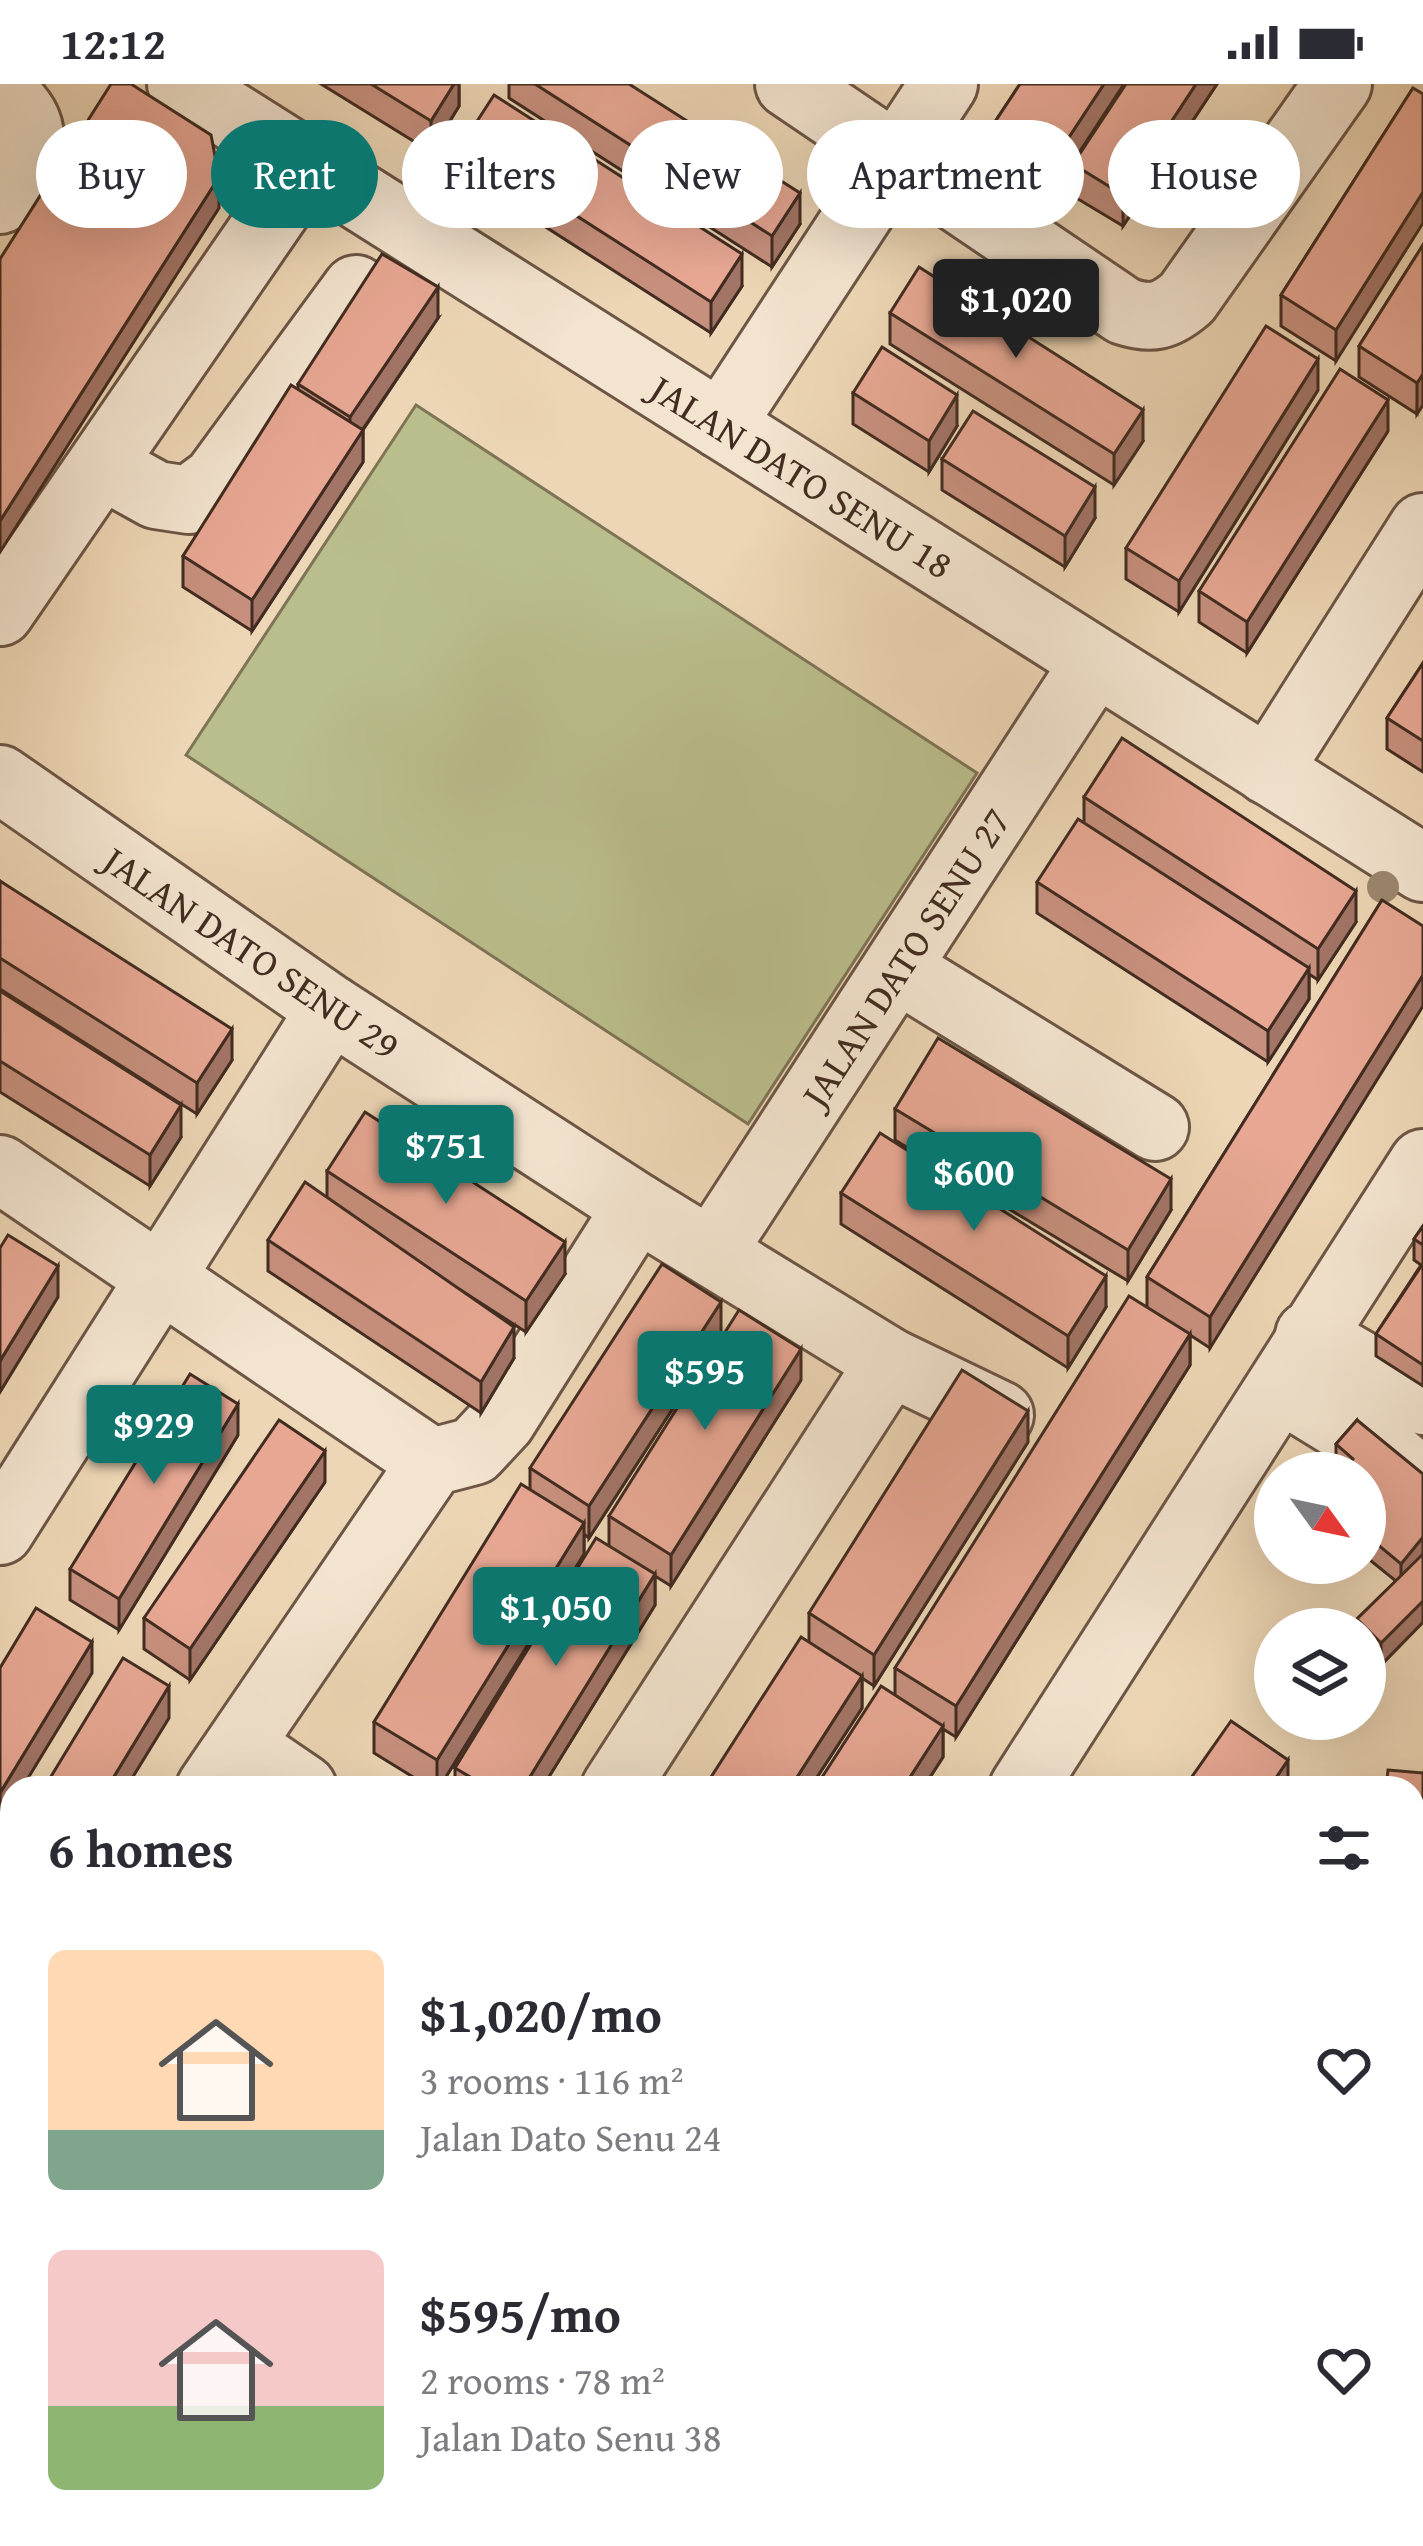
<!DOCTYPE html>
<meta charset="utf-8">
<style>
:root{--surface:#fff;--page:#f2f2f3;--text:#2b2b33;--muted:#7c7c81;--accent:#0f766e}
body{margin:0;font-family:"Gentium Book Plus",serif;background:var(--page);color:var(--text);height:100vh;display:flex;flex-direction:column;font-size:45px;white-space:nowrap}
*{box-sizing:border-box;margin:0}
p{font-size:39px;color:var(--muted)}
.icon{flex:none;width:66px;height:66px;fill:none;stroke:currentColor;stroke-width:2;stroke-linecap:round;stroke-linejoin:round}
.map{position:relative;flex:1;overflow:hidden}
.drawer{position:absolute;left:0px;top:1692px;width:1425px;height:771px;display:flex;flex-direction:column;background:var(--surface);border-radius:36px 36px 0 0;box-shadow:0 12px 48px #0002}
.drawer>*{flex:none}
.top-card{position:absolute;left:36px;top:36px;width:1353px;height:108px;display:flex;gap:24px}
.needle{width:78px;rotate:123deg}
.tools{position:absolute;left:1254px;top:1368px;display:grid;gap:24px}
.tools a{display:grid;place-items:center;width:132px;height:132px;border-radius:50%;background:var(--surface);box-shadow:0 12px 48px #0002;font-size:60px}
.price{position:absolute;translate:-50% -102px;padding:0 27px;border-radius:12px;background:var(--accent);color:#fff;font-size:39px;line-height:78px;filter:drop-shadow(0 3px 6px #0008)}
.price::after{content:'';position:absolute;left:50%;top:72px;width:36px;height:27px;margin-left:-18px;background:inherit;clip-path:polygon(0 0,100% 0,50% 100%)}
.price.active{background:#222;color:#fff}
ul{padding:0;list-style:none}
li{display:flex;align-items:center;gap:36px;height:300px;padding:0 48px}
li span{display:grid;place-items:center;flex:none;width:336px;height:240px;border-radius:18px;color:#555}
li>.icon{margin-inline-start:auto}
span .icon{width:144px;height:144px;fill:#fffc;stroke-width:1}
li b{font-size:51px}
h2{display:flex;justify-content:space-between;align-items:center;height:144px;padding:0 48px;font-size:51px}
.tag{padding:0 42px;border-radius:54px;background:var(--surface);box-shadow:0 12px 48px #0002;font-size:42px;line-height:108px}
.tag.active{background:var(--accent);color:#fff}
.status{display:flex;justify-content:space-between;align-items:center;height:84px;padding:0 60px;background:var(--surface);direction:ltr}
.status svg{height:33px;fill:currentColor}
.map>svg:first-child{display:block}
.green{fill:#babd8c;stroke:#7e7456;stroke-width:3}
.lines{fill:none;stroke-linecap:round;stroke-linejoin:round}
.minor-casing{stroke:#6d5646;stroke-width:72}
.minor{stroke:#f3e4cf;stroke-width:66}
.tree{fill:#9c886f}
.wall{fill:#c7907e;stroke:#422c21;stroke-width:3}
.shaded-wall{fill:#a27567;stroke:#422c21;stroke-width:3}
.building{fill:#e7a793;stroke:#422c21;stroke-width:3}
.labels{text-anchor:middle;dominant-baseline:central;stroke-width:12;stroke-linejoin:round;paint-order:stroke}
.street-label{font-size:39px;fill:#422c21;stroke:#f3e4cf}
</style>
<div class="status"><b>12:12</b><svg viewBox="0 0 49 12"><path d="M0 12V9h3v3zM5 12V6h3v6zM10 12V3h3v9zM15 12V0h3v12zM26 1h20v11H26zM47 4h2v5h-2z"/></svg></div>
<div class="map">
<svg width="1423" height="2462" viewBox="0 0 1423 2462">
<rect width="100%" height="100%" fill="#edd6b5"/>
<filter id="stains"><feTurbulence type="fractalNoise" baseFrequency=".00167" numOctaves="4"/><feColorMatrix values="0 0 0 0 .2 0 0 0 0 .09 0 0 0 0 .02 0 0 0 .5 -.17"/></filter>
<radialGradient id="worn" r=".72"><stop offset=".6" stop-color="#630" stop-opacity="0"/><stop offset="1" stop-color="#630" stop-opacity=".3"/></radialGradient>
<polygon class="green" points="416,321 977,689 748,1040 186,671"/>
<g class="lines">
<defs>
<g id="minor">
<polyline points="181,0 1423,784"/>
<path d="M789,0L1124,227C1151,236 1165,233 1187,214L1338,0"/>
<path d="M0,6C49,47 30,70 0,116"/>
<polyline points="721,341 944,0"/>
<polyline points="102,381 156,411 189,416 216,396 356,205"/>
<polyline points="0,528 308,80"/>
<polyline points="1268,687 1423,443"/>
<polyline points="0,695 331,925 637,1123 890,1278 1000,1331"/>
<polyline points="898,885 1155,1043"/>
<polyline points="0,1085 432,1378"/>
<polyline points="713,1166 1095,578"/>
<polyline points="1309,1251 1423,1317"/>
<polyline points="1280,1304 1391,1372 1423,1399"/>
<polyline points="0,1447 331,925"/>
<polyline points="240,1661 303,1704"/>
<polyline points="210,1704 432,1378 474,1367 502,1337 637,1123"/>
<polyline points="615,1704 890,1278"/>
<polyline points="1023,1704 1423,1079"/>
<polyline points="0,1886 12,1894"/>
<polyline points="1413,2120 1423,2092"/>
<polyline points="0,2149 12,2156"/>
<polyline points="1413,2171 1423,2177"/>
<polyline points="1413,2365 1423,2372"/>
<polyline points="934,2451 952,2462"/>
<polyline points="438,2462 441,2451"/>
<polyline points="539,2462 546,2451"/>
<polyline points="683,2462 696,2451"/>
</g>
</defs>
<use href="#minor" class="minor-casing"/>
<use href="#minor" class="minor"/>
</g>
<circle class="tree" cx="1383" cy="803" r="16"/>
<g class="wall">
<polygon points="321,0 459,0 459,22 431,68"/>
<polygon points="509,0 629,0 800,140 772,183 509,14"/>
<polygon points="1020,0 1124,0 1044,122 985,84 985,53"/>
<polygon points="1126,0 1217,0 1123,142 1073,112 1073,80"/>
<polygon points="1413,4 1336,277 1281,242 1281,211"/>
<polygon points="463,59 742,202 711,249 463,90"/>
<polygon points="1423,161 1417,330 1359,293 1359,262"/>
<polygon points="890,229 1143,357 1114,401 890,260"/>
<polygon points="438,234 363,346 363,378 252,547 183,503 183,472 298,306 298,300"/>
<polygon points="1318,306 1179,528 1126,495 1126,464"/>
<polygon points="853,309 957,342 929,388 853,340"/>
<polygon points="1388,347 1247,569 1199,538 1199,507"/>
<polygon points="942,375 1095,434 1065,483 942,406"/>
<polygon points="1423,579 1423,688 1387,665 1387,634"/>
<polygon points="1084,713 1356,838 1318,896 1309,890 1309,915 1268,978 1037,829 1037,798 1084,739"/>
<polygon points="0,797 232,976 197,1030 0,905"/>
<polygon points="1382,816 1210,1264 1190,1251 1190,1281 956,1653 943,1645 943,1673 923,1704 815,1704 895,1611 895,1584 1147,1223 1147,1193"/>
<polygon points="0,907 181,1053 150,1102 0,1008"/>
<polygon points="895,1025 1171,1126 1128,1197 895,1056"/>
<polygon points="327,1087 565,1190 526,1248 459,1205 514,1274 481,1329 268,1187 268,1156 327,1113"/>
<polygon points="841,1109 1106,1223 1068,1284 841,1140"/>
<polygon points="1423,1142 1423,1302 1376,1272 1376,1250 1421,1181 1414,1176 1414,1155"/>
<polygon points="721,1250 589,1454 584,1450 584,1470 439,1704 431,1704 374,1669 374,1638 530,1406 530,1384"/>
<polygon points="801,1296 671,1502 655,1492 655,1521 542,1704 455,1704 455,1684 609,1462 609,1432"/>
<polygon points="1357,1336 1423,1538 1381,1581 1365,1565 1365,1545 1357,1545 1357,1535 1396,1497 1365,1472 1365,1389 1343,1387 1336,1382 1336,1360"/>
<polygon points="238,1351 119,1546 70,1516 70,1485"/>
<polygon points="1028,1358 874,1602 862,1594 862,1624 810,1704 704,1704 809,1558 809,1529"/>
<polygon points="325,1398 190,1596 144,1565 144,1534"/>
<polygon points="1423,1689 1423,1805 1413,1805 1413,1704"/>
<polygon points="12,1757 12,1821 0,1814 0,1777"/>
<polygon points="1413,1836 1423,1837 1423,2007 1413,2006"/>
<polygon points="0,1982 12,1989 11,2080 0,2073"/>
</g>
<g class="shaded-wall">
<polygon points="454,0 459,0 459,22 431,68 431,37"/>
<polygon points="1104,0 1124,0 1044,122 1044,91"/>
<polygon points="1196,0 1217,0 1123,142 1123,111"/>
<polygon points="219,93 219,124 0,468 0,437"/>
<polygon points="1423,108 1423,139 1336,277 1336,246"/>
<polygon points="800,109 800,140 772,183 772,152"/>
<polygon points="742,170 742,202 711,249 711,218"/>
<polygon points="438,203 438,234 350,364 350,333"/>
<polygon points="1318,275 1318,306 1179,528 1179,497"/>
<polygon points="1423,290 1423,321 1417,330 1417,299"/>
<polygon points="957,311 957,342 929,388 929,357"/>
<polygon points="1388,316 1388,347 1247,569 1247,538"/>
<polygon points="1143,326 1143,357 1114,401 1114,370"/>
<polygon points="363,346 363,378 252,547 252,516"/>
<polygon points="1095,403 1095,434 1065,483 1065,452"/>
<polygon points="1356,807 1356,838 1318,896 1318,865"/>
<polygon points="1309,884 1309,915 1268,978 1268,947"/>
<polygon points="1423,891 1423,922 1210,1264 1210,1233"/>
<polygon points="232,945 232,976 197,1030 197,999"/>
<polygon points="181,1021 181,1053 150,1102 150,1071"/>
<polygon points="1171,1095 1171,1126 1128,1197 1128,1166"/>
<polygon points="565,1158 565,1190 526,1248 526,1217"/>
<polygon points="58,1182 58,1213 0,1308 0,1277"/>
<polygon points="1106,1192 1106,1223 1068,1284 1068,1252"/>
<polygon points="721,1218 721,1250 589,1454 589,1422"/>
<polygon points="514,1243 514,1274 481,1329 481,1298"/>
<polygon points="1190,1250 1190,1281 956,1653 956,1622"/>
<polygon points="801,1265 801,1296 671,1502 671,1471"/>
<polygon points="238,1320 238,1351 119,1546 119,1515"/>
<polygon points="1028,1327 1028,1358 874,1602 874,1571"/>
<polygon points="325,1367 325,1398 190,1596 190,1565"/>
<polygon points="584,1439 584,1470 439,1704 437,1704 437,1676"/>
<polygon points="1423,1453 1423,1475 1401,1501 1401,1480"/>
<polygon points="655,1490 655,1521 542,1704 523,1704"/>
<polygon points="1423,1517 1423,1538 1381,1581 1381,1559"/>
<polygon points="92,1558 92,1589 22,1704 12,1704 12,1720 0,1740 0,1709"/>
<polygon points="862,1592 862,1624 810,1704 790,1704"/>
<polygon points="169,1602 169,1634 126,1704 107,1704"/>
<polygon points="943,1642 943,1673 923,1704 903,1704"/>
<polygon points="1288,1676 1288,1698 1284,1704 1269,1704"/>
<polygon points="1423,2025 1423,2047 1413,2079 1413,2058"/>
<polygon points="12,2401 12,2441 0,2450 0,2410"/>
</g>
<g class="building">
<polygon points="111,0 131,0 211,51 219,93 0,437 0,175"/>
<polygon points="371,0 454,0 431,37"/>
<polygon points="535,0 629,0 800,109 772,152"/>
<polygon points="1020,0 1104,0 1044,91 985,53"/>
<polygon points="1126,0 1196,0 1123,111 1073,80"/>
<polygon points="1413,4 1423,10 1423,108 1336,246 1281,211"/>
<polygon points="494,11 742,170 711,218 463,59"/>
<polygon points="1423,161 1423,290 1417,299 1359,262"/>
<polygon points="382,170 438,203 350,333 298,300"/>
<polygon points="919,183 1143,326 1114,370 890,229"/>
<polygon points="1266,242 1318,275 1179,497 1126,464"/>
<polygon points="882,263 957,311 929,357 853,309"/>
<polygon points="1340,285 1388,316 1247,538 1199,507"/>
<polygon points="291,301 363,346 252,516 183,472"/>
<polygon points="973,327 1095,403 1065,452 942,375"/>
<polygon points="1423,579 1423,657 1387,634"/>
<polygon points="1122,654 1356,807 1318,865 1084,713"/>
<polygon points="1078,735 1309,884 1268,947 1037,798"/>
<polygon points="0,797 232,945 197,999 0,874"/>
<polygon points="1382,816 1423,842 1423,891 1210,1233 1147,1193"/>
<polygon points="0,907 181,1021 150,1071 0,977"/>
<polygon points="938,954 1171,1095 1128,1166 895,1025"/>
<polygon points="365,1028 565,1158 526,1217 327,1087"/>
<polygon points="880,1049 1106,1192 1068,1252 841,1109"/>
<polygon points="305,1098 514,1243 481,1298 268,1156"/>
<polygon points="1423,1142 1423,1161 1414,1155"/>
<polygon points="8,1151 58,1182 0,1277 0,1164"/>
<polygon points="662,1180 721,1218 589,1422 530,1384"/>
<polygon points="1422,1181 1423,1181 1423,1281 1376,1250"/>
<polygon points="1129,1212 1190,1250 956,1622 895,1584"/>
<polygon points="739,1226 801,1265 671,1471 609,1432"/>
<polygon points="962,1286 1028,1327 874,1571 809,1529"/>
<polygon points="190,1290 238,1320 119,1515 70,1485"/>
<polygon points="279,1336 325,1367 190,1565 144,1534"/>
<polygon points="1357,1336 1423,1390 1423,1453 1401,1480 1365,1450 1365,1389 1342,1389 1353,1375 1336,1360"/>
<polygon points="521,1400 584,1439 437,1676 374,1638"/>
<polygon points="596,1454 655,1490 523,1704 489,1704 455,1684"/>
<polygon points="1423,1470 1423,1517 1381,1559 1357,1535"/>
<polygon points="36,1524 92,1558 0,1709 0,1584"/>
<polygon points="801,1553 862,1592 790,1704 704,1704"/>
<polygon points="123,1574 169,1602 107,1704 44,1704"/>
<polygon points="881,1602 943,1642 903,1704 815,1704"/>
<polygon points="1231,1637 1288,1676 1269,1704 1184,1704"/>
<polygon points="1388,1686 1423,1689 1423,1784 1413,1783 1413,1704 1386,1704"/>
<polygon points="228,1698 238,1704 224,1704"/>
<polygon points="12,1757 12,1790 0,1783 0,1777"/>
<polygon points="1413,1836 1423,1837 1423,1930 1413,1929"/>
<polygon points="1413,1941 1423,1943 1423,1986 1413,1984"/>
<polygon points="0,1982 12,1989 11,2049 0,2042"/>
<polygon points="1413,2011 1423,2014 1423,2025 1413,2058"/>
<polygon points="0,2201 12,2218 12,2401 0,2410"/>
<polygon points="32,2451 375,2451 380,2461 10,2462"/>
<polygon points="732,2451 754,2451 771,2462 725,2462"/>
</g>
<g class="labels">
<g class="street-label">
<text transform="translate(802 392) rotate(32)">JALAN DATO SENU 18</text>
<text transform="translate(252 868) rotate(34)">JALAN DATO SENU 29</text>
<text transform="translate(905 873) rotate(-57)">JALAN DATO SENU 27</text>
</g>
</g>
<rect width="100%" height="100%" filter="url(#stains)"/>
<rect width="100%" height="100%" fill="url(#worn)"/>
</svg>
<div class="tools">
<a><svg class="needle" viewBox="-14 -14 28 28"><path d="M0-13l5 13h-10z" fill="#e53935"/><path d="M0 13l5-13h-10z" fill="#7c7c81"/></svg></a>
<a><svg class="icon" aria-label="layers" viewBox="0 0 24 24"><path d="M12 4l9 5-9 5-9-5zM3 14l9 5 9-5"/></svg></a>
</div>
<b class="price active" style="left:1016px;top:277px">$1,020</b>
<b class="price" style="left:446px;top:1123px">$751</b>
<b class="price" style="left:974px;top:1150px">$600</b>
<b class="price" style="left:705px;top:1349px">$595</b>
<b class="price" style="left:154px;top:1403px">$929</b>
<b class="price" style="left:556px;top:1585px">$1,050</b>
<div class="top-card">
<a class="tag">Buy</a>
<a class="tag active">Rent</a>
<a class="tag">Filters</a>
<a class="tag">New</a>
<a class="tag">Apartment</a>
<a class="tag">House</a>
</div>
<section class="drawer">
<h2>6 homes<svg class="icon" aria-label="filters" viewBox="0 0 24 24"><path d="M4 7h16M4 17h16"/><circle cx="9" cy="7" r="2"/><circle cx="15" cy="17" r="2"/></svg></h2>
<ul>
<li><span style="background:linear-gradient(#ffd9b3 75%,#7fa58c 0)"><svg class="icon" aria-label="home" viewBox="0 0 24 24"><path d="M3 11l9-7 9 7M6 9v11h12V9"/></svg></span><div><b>$1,020/mo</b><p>3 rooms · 116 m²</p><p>Jalan Dato Senu 24</p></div><svg class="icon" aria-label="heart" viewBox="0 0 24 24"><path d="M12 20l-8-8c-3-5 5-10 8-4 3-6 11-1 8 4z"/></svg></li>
<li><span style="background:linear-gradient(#f6c9c9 65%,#8fb573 0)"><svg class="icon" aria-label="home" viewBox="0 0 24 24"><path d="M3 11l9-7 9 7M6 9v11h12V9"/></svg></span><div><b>$595/mo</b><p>2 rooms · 78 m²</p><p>Jalan Dato Senu 38</p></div><svg class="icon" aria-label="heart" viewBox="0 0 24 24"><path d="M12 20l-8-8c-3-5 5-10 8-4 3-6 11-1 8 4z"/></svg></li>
</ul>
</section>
</div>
